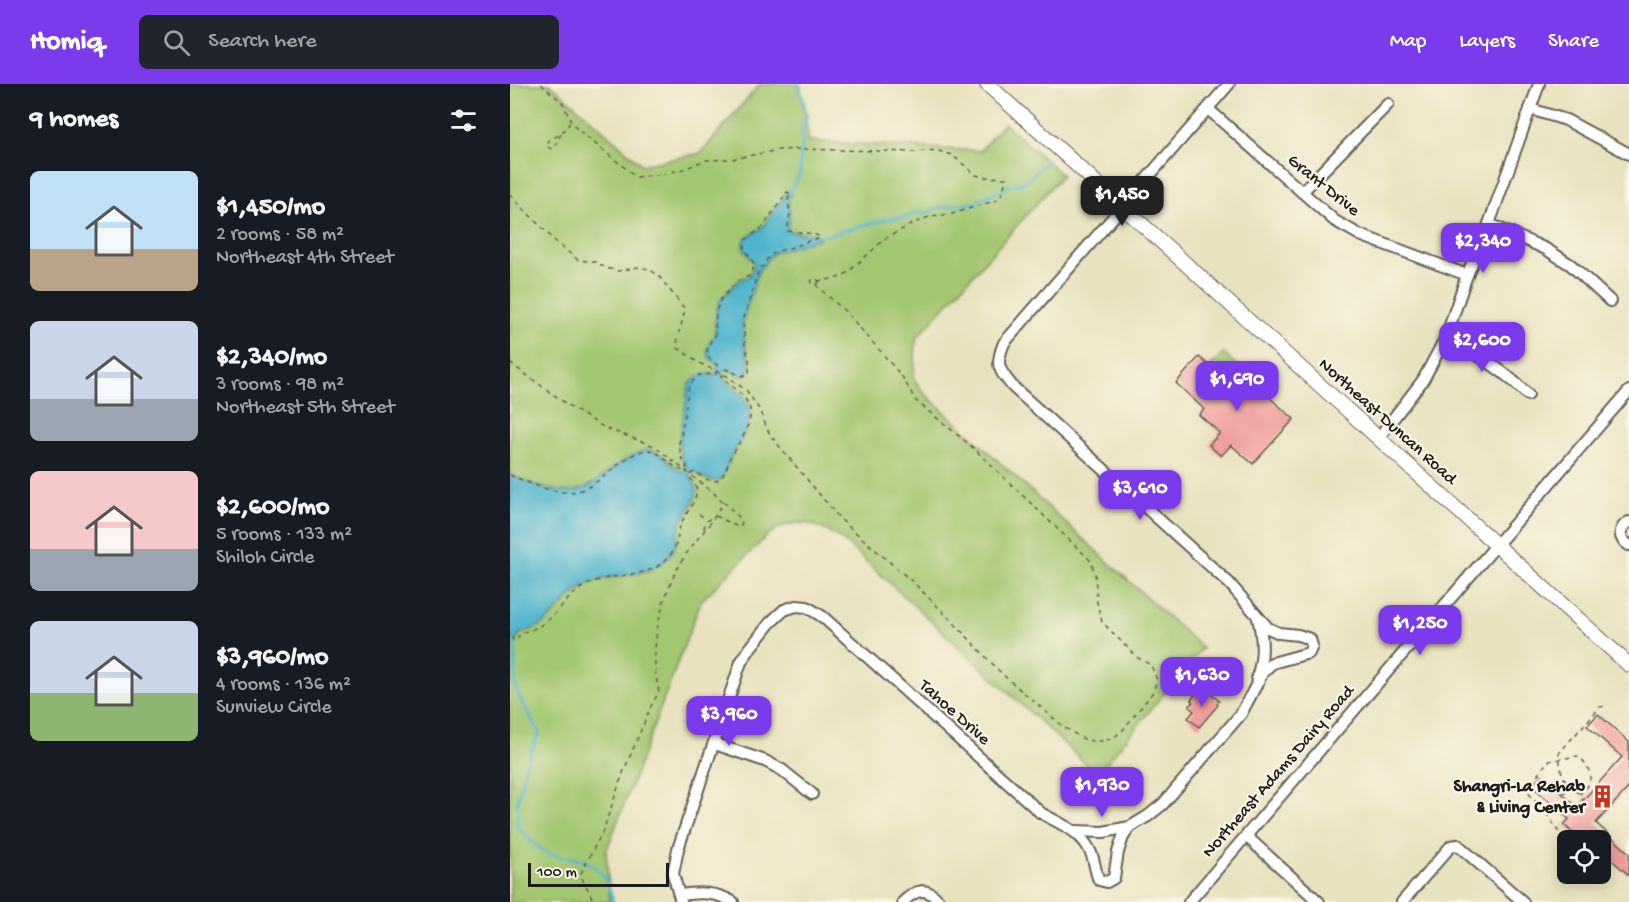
<!DOCTYPE html>
<meta charset="utf-8">
<style>
:root{--surface:#171b24;--page:#20242c;--text:#f1f3f6;--muted:#9ea1a6;--accent:#7c3aed}
body{margin:0;font-family:"Gochi Hand",sans-serif;background:var(--page);color:var(--text);height:100vh;display:flex;flex-direction:column;font-size:22px;white-space:nowrap}
*{box-sizing:border-box;margin:0}
p{font-size:20px;color:var(--muted)}
.icon{flex:none;width:33px;height:33px;fill:none;stroke:currentColor;stroke-width:2;stroke-linecap:round;stroke-linejoin:round}
.map{position:relative;flex:1;overflow:hidden}
.drawer{display:flex;flex-direction:column;background:var(--surface);width:510px}
.drawer>*{flex:none}
.fabs{position:absolute;left:1047px;top:746px;display:grid;gap:12px}
.fabs a{display:grid;place-items:center;width:54px;height:54px;border-radius:9px;background:var(--surface);box-shadow:0 3px 15px #0003;font-size:30px}
.scale{position:absolute;left:18px;bottom:15px;width:141px;box-sizing:border-box;padding-left:6px;border:3px solid #1c1c1c;border-top:0;font-size:16px;line-height:21px;white-space:nowrap;color:#1c1c1c;-webkit-text-stroke:4px #fcf5e5;paint-order:stroke}
.price{position:absolute;translate:-50% -51px;padding:0 14px;border-radius:12px;background:var(--accent);color:#fff;font-size:20px;line-height:39px;filter:drop-shadow(0 2px 3px #0008)}
.price::after{content:'';position:absolute;left:50%;top:36px;width:18px;height:14px;margin-left:-9px;background:inherit;clip-path:polygon(0 0,100% 0,50% 100%)}
.price.active{background:#222;color:#fff}
ul{padding:0;list-style:none}
li{display:flex;align-items:center;gap:18px;height:150px;padding:0 30px}
li span{display:grid;place-items:center;flex:none;width:168px;height:120px;border-radius:9px;color:#555}
li>.icon{margin-inline-start:auto}
span .icon{width:72px;height:72px;fill:#fffc;stroke-width:1}
li b{font-size:26px}
h2{display:flex;justify-content:space-between;align-items:center;height:72px;padding:0 30px;font-size:26px}
header{display:flex;align-items:center;gap:36px;box-sizing:border-box;height:84px;padding:0 30px;background:var(--accent);color:#fff}
header strong{font-size:28px}
nav{display:flex;gap:33px;margin-inline-start:auto;font-size:21px}
.search{width:420px;height:54px;background:var(--page);display:flex;align-items:center;gap:15px;box-sizing:border-box;padding:0 21px;border-radius:9px;color:var(--muted);font-size:22px}
main{display:flex;flex:1;min-height:0}
.map>svg:first-child{display:block}
.green{fill:#a3c670;stroke:#607146;stroke-width:1.5}
.water{fill:#4db4cc;stroke:#346874;stroke-width:1.5}
.lines{fill:none;stroke-linecap:round;stroke-linejoin:round}
.stream{stroke:#4db4cc;stroke-width:3}
.building{fill:#ef9c9b}
.minor-casing{stroke:#646155;stroke-width:14}
.tertiary-casing{stroke:#646155;stroke-width:16}
.path{stroke:#646155;stroke-width:1.5;stroke-dasharray:4.5 4.5;stroke-linecap:butt}
.minor{stroke:#fff;stroke-width:10}
.tertiary{stroke:#fff;stroke-width:14}
.labels{text-anchor:middle;dominant-baseline:central;stroke-width:4.5;stroke-linejoin:round;paint-order:stroke}
.street-label{font-size:18px;fill:#1c1c1c;stroke:#fcf5e5}
.poi-label{font-size:18px;font-weight:bold;fill:#1c1c1c;stroke:#fcf5e5;text-anchor:end}
</style>
<header>
<strong>Homiq</strong>
<div class="search"><svg class="icon" aria-label="search" viewBox="0 0 24 24"><circle cx="10" cy="10" r="6"/><path d="M15 15l6 6"/></svg>Search here</div>
<nav><a>Map</a><a>Layers</a><a>Share</a></nav>
</header>
<main>
<section class="drawer">
<h2>9 homes<svg class="icon" aria-label="filters" viewBox="0 0 24 24"><path d="M4 7h16M4 17h16"/><circle cx="9" cy="7" r="2"/><circle cx="15" cy="17" r="2"/></svg></h2>
<ul>
<li><span style="background:linear-gradient(#bfe0f5 65%,#b9a48a 0)"><svg class="icon" aria-label="home" viewBox="0 0 24 24"><path d="M3 11l9-7 9 7M6 9v11h12V9"/></svg></span><div><b>$1,450/mo</b><p>2 rooms · 58 m²</p><p>Northeast 4th Street</p></div></li>
<li><span style="background:linear-gradient(#c9d6e8 65%,#9aa5b1 0)"><svg class="icon" aria-label="home" viewBox="0 0 24 24"><path d="M3 11l9-7 9 7M6 9v11h12V9"/></svg></span><div><b>$2,340/mo</b><p>3 rooms · 98 m²</p><p>Northeast 5th Street</p></div></li>
<li><span style="background:linear-gradient(#f6c9c9 65%,#9aa5b1 0)"><svg class="icon" aria-label="home" viewBox="0 0 24 24"><path d="M3 11l9-7 9 7M6 9v11h12V9"/></svg></span><div><b>$2,600/mo</b><p>5 rooms · 133 m²</p><p>Shiloh Circle</p></div></li>
<li><span style="background:linear-gradient(#c9d6e8 60%,#8fb573 0)"><svg class="icon" aria-label="home" viewBox="0 0 24 24"><path d="M3 11l9-7 9 7M6 9v11h12V9"/></svg></span><div><b>$3,960/mo</b><p>4 rooms · 136 m²</p><p>Sunview Circle</p></div></li>
</ul>
</section>
<div class="map">
<svg width="1119" height="818" viewBox="0 0 1119 818">
<rect width="100%" height="100%" fill="#fcf5e5"/>
<filter id="ink" filterUnits="userSpaceOnUse"><feTurbulence type="fractalNoise" baseFrequency=".0167" numOctaves="2"/><feDisplacementMap in="SourceGraphic" scale="12" xChannelSelector="R" yChannelSelector="G"/><feConvolveMatrix kernelMatrix="1 2 1 2 8 2 1 2 1" color-interpolation-filters="sRGB"/></filter>
<filter id="wash" filterUnits="userSpaceOnUse"><feTurbulence type="fractalNoise" baseFrequency=".008" numOctaves="4" result="noise"/><feDisplacementMap in="SourceGraphic" scale="24" xChannelSelector="R" yChannelSelector="G"/><feGaussianBlur stdDeviation="1.35" result="paint"/><feColorMatrix in="noise" values="0 0 0 0 0 0 0 0 0 0 0 0 0 0 0 0 0 1.4 0 .05"/><feComposite in="paint" operator="in"/></filter>
<g filter="url(#wash)">
<rect width="100%" height="100%" fill="#e9e2bf"/>
<g class="green">
<path d="M0,0H41L132,81L191,69L250,0H290L299,57L470,67L494,39L552,91L406,255L404,295L414,309L692,564L587,690L334,457C308,440 287,431 260,449L191,517L96,768L100,818H0Z"/>
<polygon points="713,269 730,284 705,312 691,299 703,285 700,283"/>
</g>
<path class="water" d="M277,108L281,110L278,115L280,130L277,147L304,150L310,153L309,155C301,155 294,159 286,162C273,166 258,167 254,182L251,183L248,188L233,237L235,261L239,276V289L232,292L216,285L211,292C220,302 234,309 239,322C245,338 227,362 220,374C217,381 214,396 205,397C198,398 190,390 184,388L179,391C181,395 184,398 186,402C190,414 175,429 171,440C167,449 169,457 163,466C145,498 104,486 76,501C48,517 47,541 10,549L7,556H3L0,549V391C24,400 56,417 80,401C92,394 102,384 114,377C122,372 130,366 139,366C150,367 162,381 170,387H174L177,383L171,373L169,359L179,301L189,291L206,290L208,281L199,274L197,266L201,256L205,252L206,227L211,215L228,197L239,192L245,181L234,165L233,158L236,154L253,143Z"/>
<g class="lines">
<g class="stream">
<polyline points="279,109 290,89 290,76 293,59 292,49 297,32 292,12 288,5 288,0"/>
<polyline points="310,153 373,136 396,133 405,129 418,129 430,123 465,119 474,113 488,108 498,102 515,98 538,76"/>
<path d="M5,556V599L8,611L29,648L15,683L8,715L7,742C15,751 28,765 39,770C46,773 54,773 62,774C89,779 98,793 103,818"/>
</g>
</g>
<g id="blocks">
<g class="building">
<polygon points="689,273 703,285 691,299 705,312 728,286 784,335 743,380 721,361 711,372 699,361 710,349 689,331 694,325 666,299"/>
<polygon points="687,608 692,612 694,610 697,613 700,609 709,617 707,620 708,621 689,643 678,634 684,627 679,623 683,618 681,616"/>
<polygon points="1088,630 1119,658 1119,703 1086,739 1119,769 1119,791 1090,766 1090,756 1080,756 1074,750 1069,755 1054,741 1059,735 1022,702 1032,691 1067,723 1112,673 1077,642"/>
</g>
</g>
</g>
<g filter="url(#ink)">
<use href="#blocks" fill-opacity="0" stroke="#646155" stroke-width="1.5"/>
<g class="lines">
<defs>
<g id="minor">
<polyline points="698,25 825,137 850,151 957,191"/>
<polyline points="1020,25 1056,36 1119,70"/>
<polyline points="792,108 878,20"/>
<polyline points="979,140 1036,165 1061,181 1100,217"/>
<path d="M936,253C967,269 994,286 1018,311"/>
<polyline points="869,353 913,296 936,253 957,191 979,140 1029,0"/>
<path d="M1119,438C1108,444 1108,455 1119,461"/>
<path d="M747,593C754,573 753,554 748,534"/>
<polyline points="205,660 255,677 272,686 302,710"/>
<polyline points="565,747 593,748 620,743"/>
<polyline points="736,752 809,818"/>
<polyline points="948,761 1013,818"/>
<path d="M170,811C190,808 206,808 223,818"/>
<path d="M171,818L163,790L168,765L231,578L241,563L260,539L274,526L286,522L297,523L313,533L531,729C550,740 572,747 581,769C585,778 585,788 589,796L597,798L604,794L608,768L613,753L620,743L638,732L653,720L731,630L753,588L762,579L799,569L802,562L800,555L788,551L769,549L758,544L719,499L503,303C488,285 485,281 494,259L719,0"/>
<path d="M393,818C407,804 417,803 430,818"/>
<polyline points="679,818 1119,307"/>
<polyline points="892,818 941,762 948,761"/>
</g>
<polyline id="tertiary" points="477,0 1119,581"/>
</defs>
<use href="#minor" class="minor-casing"/>
<use href="#tertiary" class="tertiary-casing"/>
<g class="path">
<polyline points="31,0 53,19 61,38 66,44 126,93 154,90 177,84 195,76 222,75 268,66 290,65 405,68 426,66 442,71 466,91 474,93 496,94 493,108 487,116 442,130 421,132 404,139 376,154 336,190 328,194 308,197"/>
<polyline points="51,50 44,64 41,65 37,62 39,56 51,50 60,39"/>
<path d="M0,111L47,159L68,176L85,178L96,184L108,187L129,183L139,185L148,191L174,224C175,238 165,250 168,264L189,279L217,292L237,307L249,325L260,351L330,435L405,500L446,541L492,590L555,644L574,655L582,657H594L603,654L613,646L643,608L647,596L641,581L628,574L592,538L587,518L585,489L580,476L459,360L406,317L393,294L378,276L337,229L307,202"/>
<circle cx="305" cy="198" r="3.5"/>
<path d="M0,279L62,324L95,344L144,362L204,409L212,418C204,440 184,456 173,475C150,513 138,565 149,608L141,622L113,689L93,747L71,789C72,799 81,807 83,818"/>
<path d="M0,391C23,400 55,417 80,402C92,395 102,385 113,377C121,372 129,366 138,366C151,367 161,384 174,387L177,383L171,373L169,359L173,342L179,301L189,291L206,290L208,282L199,274L197,266L201,256L205,252L206,227L211,215L228,197L239,192L245,181L234,165L235,156L253,143L277,108L281,110L278,115L280,130L277,147L304,150L310,153L309,155C301,155 294,159 286,162C273,166 258,167 254,182L251,183L248,188L233,237L235,261L239,276V289L232,292L216,285L211,292C220,302 234,309 239,322C245,338 227,362 220,374C217,381 214,396 205,397C198,398 190,390 184,388L179,391C181,396 184,398 186,402C190,414 175,429 171,440C167,449 169,457 163,467C145,498 104,486 76,501C48,517 47,541 10,549L7,556H3L0,549"/>
<polyline points="189,430 196,435"/>
<polyline points="206,432 226,442 230,442 232,439 228,432 211,415"/>
<polyline points="194,445 195,438 202,433"/>
<path d="M1069,709C1051,697 1051,689 1049,669L1090,623L1096,622"/>
<polyline points="1053,710 1058,704"/>
<path d="M1063,749L1058,754L1048,747L1040,734L1016,706L1038,677L1068,672C1081,682 1086,700 1070,709L1073,717"/>
</g>
<use href="#minor" class="minor"/>
<use href="#tertiary" class="tertiary"/>
</g>
</g>
<defs>
<symbol id="building-bare" viewBox="-9 -9 18 18"><path d="M-4-6H4V6H1V3H-1V6H-4ZM-2.5-4.3h1.7v1.8h-1.7ZM.8-4.3h1.7v1.8H.8ZM-2.5-1h1.7V.8h-1.7ZM.8-1h1.7V.8H.8Z" fill="#c8321e" stroke="#fcf5e5" stroke-width="2.5" paint-order="stroke"/></symbol>
</defs>
<g fill-rule="evenodd">
<use href="#building-bare" x="1076" y="696" width="33" height="33"/>
</g>
<g class="labels">
<g class="street-label">
<text transform="translate(813 102) rotate(39)">Grant Drive</text>
<text transform="translate(877 338) rotate(42)">Northeast Duncan Road</text>
<text transform="translate(444 629) rotate(42)">Tahoe Drive</text>
<text transform="translate(769 688) rotate(-49)">Northeast Adams Dairy Road</text>
</g>
<g class="poi-label">
<text x="1075" y="703">Shangri-La Rehab<tspan x="1075" dy="21">&amp; Living Center</tspan></text>
</g>
</g>
</svg>
<div class="fabs">
<a><svg class="icon" aria-label="locate" viewBox="0 0 24 24"><circle cx="12" cy="12" r="6"/><path d="M12 2v4M12 18v4M2 12h4M18 12h4"/></svg></a>
</div>
<div class="scale">100 m</div>
<b class="price active" style="left:612px;top:143px">$1,450</b>
<b class="price" style="left:973px;top:190px">$2,340</b>
<b class="price" style="left:972px;top:289px">$2,600</b>
<b class="price" style="left:727px;top:328px">$1,690</b>
<b class="price" style="left:630px;top:437px">$3,610</b>
<b class="price" style="left:910px;top:572px">$1,250</b>
<b class="price" style="left:692px;top:624px">$1,630</b>
<b class="price" style="left:219px;top:663px">$3,960</b>
<b class="price" style="left:592px;top:734px">$1,930</b>
</div>
</main>
